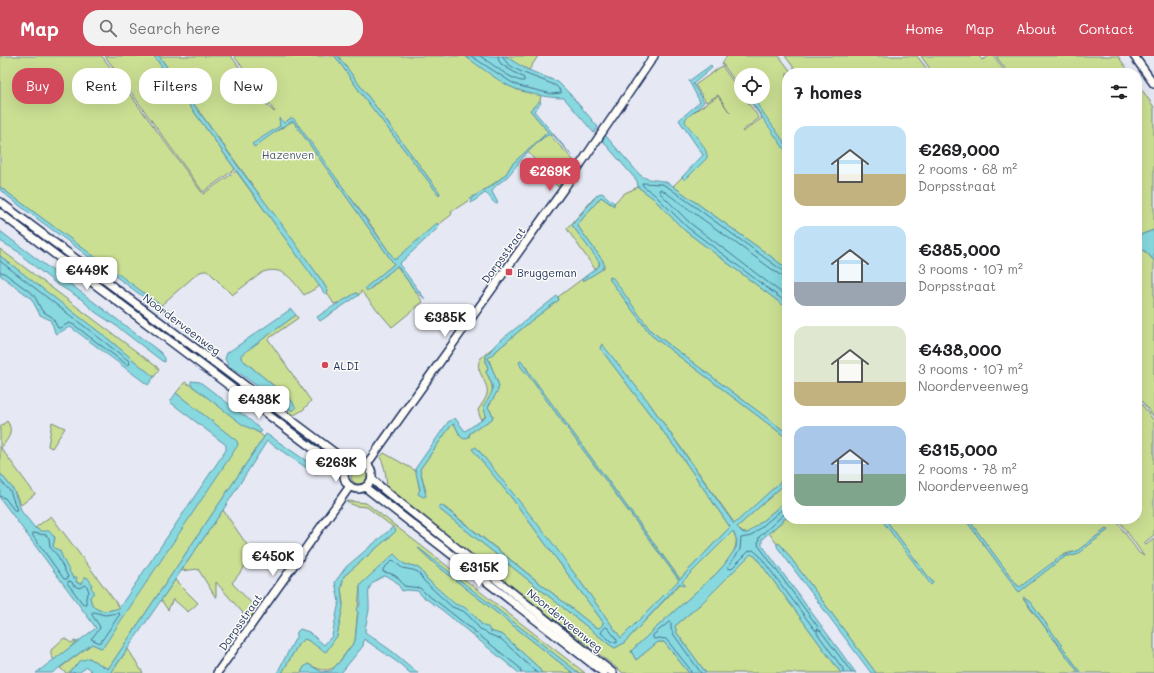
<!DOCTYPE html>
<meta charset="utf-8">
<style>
:root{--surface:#fff;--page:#f2f2f2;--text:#202124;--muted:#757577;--accent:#d1495b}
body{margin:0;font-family:Mali,sans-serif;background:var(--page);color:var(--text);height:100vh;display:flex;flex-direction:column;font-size:15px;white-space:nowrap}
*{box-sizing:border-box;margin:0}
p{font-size:13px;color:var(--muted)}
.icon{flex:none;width:22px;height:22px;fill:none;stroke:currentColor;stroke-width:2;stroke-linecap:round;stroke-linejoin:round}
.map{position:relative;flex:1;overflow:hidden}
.sheet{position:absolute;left:782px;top:12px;width:360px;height:456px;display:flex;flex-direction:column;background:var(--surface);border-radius:16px;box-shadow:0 4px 16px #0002}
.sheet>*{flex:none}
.top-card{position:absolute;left:12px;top:12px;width:380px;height:36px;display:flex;gap:8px}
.controls{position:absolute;left:734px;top:12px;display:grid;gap:8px}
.controls a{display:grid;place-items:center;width:36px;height:36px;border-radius:50%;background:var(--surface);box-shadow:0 4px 16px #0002;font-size:20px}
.price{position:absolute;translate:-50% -34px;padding:0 9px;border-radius:8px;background:#fff;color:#222;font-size:13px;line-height:26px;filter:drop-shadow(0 1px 2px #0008)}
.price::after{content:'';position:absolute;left:50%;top:24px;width:12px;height:9px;margin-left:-6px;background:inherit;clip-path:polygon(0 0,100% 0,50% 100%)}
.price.current{background:var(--accent);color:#fff}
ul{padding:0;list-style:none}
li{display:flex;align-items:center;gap:12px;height:100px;padding:0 12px}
li span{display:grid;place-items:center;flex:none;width:112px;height:80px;border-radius:12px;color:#555}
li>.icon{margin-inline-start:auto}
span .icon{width:48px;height:48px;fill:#fffc;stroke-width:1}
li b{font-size:17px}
h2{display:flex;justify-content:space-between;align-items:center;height:48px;padding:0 12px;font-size:17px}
.tag{padding:0 14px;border-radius:16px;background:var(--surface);box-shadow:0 4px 16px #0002;font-size:14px;line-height:36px}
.tag.current{background:var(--accent);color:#fff}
header{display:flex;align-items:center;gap:24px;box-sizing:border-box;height:56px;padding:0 20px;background:var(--accent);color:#fff}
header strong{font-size:19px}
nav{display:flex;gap:22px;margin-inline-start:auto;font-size:14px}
.search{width:280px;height:36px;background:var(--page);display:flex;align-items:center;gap:10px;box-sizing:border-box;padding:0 14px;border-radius:16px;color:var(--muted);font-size:15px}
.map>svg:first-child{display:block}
.green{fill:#cbdf93;stroke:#738778}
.water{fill:#87d8df;stroke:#5c94ab}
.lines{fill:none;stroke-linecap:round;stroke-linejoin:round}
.shore{stroke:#467392;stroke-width:1}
.minor-casing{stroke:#1b2f5e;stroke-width:10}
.minor{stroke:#fdfcf7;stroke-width:7}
.poi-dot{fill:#d1495b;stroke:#fdfcf7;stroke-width:1.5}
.labels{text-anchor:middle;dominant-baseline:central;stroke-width:3;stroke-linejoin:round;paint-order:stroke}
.park-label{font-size:11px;fill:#475b6b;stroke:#fdfcf7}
.street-label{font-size:11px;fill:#1b2f5e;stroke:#fdfcf7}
.poi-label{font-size:11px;fill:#1b2f5e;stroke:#fdfcf7;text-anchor:start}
</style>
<header>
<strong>Map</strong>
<div class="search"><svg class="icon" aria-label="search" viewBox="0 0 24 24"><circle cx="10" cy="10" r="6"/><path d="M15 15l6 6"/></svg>Search here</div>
<nav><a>Home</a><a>Map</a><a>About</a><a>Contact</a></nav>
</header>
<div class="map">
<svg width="1154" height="617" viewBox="0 0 1154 617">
<rect width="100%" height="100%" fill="#e6e8f3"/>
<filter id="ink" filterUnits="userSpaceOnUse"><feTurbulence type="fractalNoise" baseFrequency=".025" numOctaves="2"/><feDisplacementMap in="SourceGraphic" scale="8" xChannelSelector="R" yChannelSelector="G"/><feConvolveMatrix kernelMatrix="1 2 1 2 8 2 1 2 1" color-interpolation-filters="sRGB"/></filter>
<g filter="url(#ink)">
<g class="green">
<path d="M0,0H102L203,138L236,115L320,230L304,239C293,225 284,209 263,216L232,239L208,215H203L198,217L160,250L0,131Z"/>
<polygon points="105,0 154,0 235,113 203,136"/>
<path d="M159,0H231L267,49L273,55L275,56L234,0H335L363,40L439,139L440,137L338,0H465L509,30L518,34L541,39L540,45L530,54L548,76L512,108L506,118L496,126L451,156L452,158L450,160L438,169L437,168L395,205L371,169L291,62L284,67L280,63V70L267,79C274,79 286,68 293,65L394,208L365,232L368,235L397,210L423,246L392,271L361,235L359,239L356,237L341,246L334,248L327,237L328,235L322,225Z"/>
<polygon points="505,0 538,0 529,14 516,8"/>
<polygon points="727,0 779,0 792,17 787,17 787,213 773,202 673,130 704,100 680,65 718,40 730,57 718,39 706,46 695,29 722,10 741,37 741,41 744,41 759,62 742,75 743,76 762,62 747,41 763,41 763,19 741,19 741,34 722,7"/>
<polygon points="785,0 917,0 930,17 798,17"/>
<polygon points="921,0 979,0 982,4 990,0 994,0 1006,17 933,17"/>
<polygon points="996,0 1118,0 1130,17 1008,17"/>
<polygon points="1137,27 1154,51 1154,174 1137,180"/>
<polygon points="549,78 575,106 558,131 528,96 545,80"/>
<path d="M638,131L653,142L684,174L787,252V377L651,275L610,221V224L651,279L787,382V420L735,468L647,344L602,289L600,292L677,394L730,471L680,523L530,318L526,311H521L528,319L679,524L621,582L577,521L476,391L473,393L514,445L603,566V568L599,572L595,571L442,449L438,452L610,589L615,592L624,587L681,527L685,529L682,526L733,474C743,491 727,505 717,517L659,569L631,595L636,604L658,586H664L689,617H623L387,433C386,421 386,412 380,401L384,397L416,415L420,436H426L420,413L450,371L453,368L455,369L460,380L469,381L470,377L492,363L493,359L488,351L497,336L499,330L488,302L532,264L559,244L558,241L582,223L583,225L604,212L603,205L577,169L601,141L611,148H615L614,147L625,137Z"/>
<polygon points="594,142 595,142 572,169 599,205 599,210 595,213 567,173"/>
<path d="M0,193L157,311L159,314L154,321C138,309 123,295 107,282C71,255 36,228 0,200Z"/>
<polygon points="1141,193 1148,198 1154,205 1154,361 1137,339 1137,194"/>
<polygon points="296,259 298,262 268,283 311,345 303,354 294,359 288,356 289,352 293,355 292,345 244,305 241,302 240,299"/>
<path d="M495,290L486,300V307L488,312L486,316C496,335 493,335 484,353L486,359L481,364L478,354C481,349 486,343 487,338C490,327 472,313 481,302C485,298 490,294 495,290Z"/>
<path d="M185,326C206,338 223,355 243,368C250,373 258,375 264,381L108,613L89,602L70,615V617H66L60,612L92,588L101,592L236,385L176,337Z"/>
<polygon points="1137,342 1154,365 1154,479 1144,487 1146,489 1154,483 1154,617 1081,617 1030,545 1024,541 1023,542 1079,617 876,617 781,489 777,488 769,477 787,461 787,463 881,463 933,527 885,463 965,463 1019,536 1060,504 1067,500 1076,499 1108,474 1106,473 1077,495 1065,498 1020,531 1017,529 968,463 1115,463 1139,497 1144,500 1118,463 1137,463"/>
<path d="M7,365C15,376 7,384 1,392L35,438L21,449L13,433L0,417V371Z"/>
<polygon points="52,366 65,372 52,392 48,390"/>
<circle cx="359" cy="420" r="8"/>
<polygon points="787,426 787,444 748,477 743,477 737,471"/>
<path d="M347,445L366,447L585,617H579L418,492L435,508L573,617H542L538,611L503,579L490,575L483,570L473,558L454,548L427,523L420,513L414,510L404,508L399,503L362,527L360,530L355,585L335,611C325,617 318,613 308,608L304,611L301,617H282L299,587L305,583L310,585L322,594L337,580L343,548L341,532L344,520L396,475L393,471L367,451L356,450L346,446Z"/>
<polygon points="223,454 254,499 232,527 257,553 249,564 216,526 216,542 198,513 181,515"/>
<path d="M51,460L120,552C107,556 92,558 90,541L94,537L83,526L80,528C70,522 64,506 60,496L56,493L53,490L55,481C47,476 42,477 35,472Z"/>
<polygon points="751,498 756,501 841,617 706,617 677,577 675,570 703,546"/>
<polygon points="175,524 198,547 188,556 173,543 168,554 161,544"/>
<polygon points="64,582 71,587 75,585 77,586 54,604 51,599 51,594"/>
<polygon points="128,593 143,617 111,617"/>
</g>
<g class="water">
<polygon points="154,0 159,0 240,113 281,167 322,225 328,235 325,238"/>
<polygon points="335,0 338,0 440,137 439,139 363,40"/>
<path d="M465,0H505L526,13L558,26L569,37L598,71L594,77L564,42C548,42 523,37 509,30C494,22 479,10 465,0Z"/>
<path d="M711,9L712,12L693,28L704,46L693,57L686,62L685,66C691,74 709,93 707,102L685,124L682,121L703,99L679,64L700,46L689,25Z"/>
<polygon points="748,41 752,41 787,90 787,97"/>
<path d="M540,45L541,47L534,55L572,100L552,78C536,81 518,109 507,121C502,126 494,129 492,136L498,147L497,148C492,147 491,140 485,137L471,147V142L493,129L506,118L512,108L548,76L530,54Z"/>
<polygon points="279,62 284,67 291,62 294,63 395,204 437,167 439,171 399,208 425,243 414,233 397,210 367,235 365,232 394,208 293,65 285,69 254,91 252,88 280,70"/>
<path d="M605,79L640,119C649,126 660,122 670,128L773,202L787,213V252L684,174L653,142L638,131L637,125L602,84Z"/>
<polygon points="0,131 174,259 172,262 20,150 0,134"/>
<polygon points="602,137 614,147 614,150 601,141 577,169 603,205 604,209 601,214 583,225 582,223 599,210 600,207 572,169 598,138"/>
<path d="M1154,174V205C1149,199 1145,192 1137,194V180Z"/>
<polygon points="0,175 160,296 165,302 165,306 162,305 124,276 118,271 95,256 81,243 54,226 22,200 19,196 0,185"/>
<polygon points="0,200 107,282 154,321 148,329 72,272 69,271 57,278 55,277 53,270 50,264 40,259 31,242 0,219"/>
<polygon points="610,221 613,222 651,275 787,377 787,382 651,279 610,224"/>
<path d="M356,237L359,239L320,265L317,261C329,252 343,245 356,237Z"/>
<path d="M557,240L559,244L532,264L488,302L499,330L497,336L488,351L493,360L492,363L470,377L467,383H464L460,380L455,369L453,368L450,371L420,413L426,440L423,441L418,438L420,433L415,413L448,366L455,362L465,375L485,362L486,359L483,350C494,334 496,334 486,316L488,312L486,307V300L497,287Z"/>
<polygon points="291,253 296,259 241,299 241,302 244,305 292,345 296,352 293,355 278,345 228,309 225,303 227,297 230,295"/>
<polygon points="602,288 647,344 734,468 787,420 787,426 737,471 743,477 748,477 787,444 787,461 762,483 762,489 856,617 841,617 756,501 751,498 703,546 675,570 677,577 706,617 689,617 664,586 658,586 636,604 631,595 659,569 717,517 724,509 736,492 737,485 733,475 682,526 685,529 683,530 680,527 624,587 615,592 610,589 438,452 441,449 595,571 599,572 603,568 603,566 514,445 472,393 476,391 551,485 621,582 679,524 528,319 521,311 519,306 521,305 530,318 680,523 730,471 677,394 600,292"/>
<polygon points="191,325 200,326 250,364 262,375 260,377 243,369 191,329"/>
<path d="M176,337L237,385L238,389L104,590L101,592L92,588L52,617H36L96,572L0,442V417L13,433L22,456L35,472L41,475H49L55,482L53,490L56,493L60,495L63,503L73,522L77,521L76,526L80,528L83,526L84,522L87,521L92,528L91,532L94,535V537L90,541C92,558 107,556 119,552L226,394V389L170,346Z"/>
<polygon points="266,378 273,382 318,413 317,419 267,385 223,454 111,617 93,617 87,611 80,616 70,617 70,615 80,605 89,602 108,613"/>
<polygon points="881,463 885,463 933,527 931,529"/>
<polygon points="965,463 968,463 1017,529 1020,531 1060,501 1077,495 1106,473 1108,474 1076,499 1067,500 1060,504 1019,536"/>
<path d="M393,471L396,475L394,477L344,520L341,532L343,551L337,580L326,596C318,593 313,586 305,583L299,587L282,617H277L296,581L297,576L300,573L309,576L324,589L332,580L339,546L335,526L346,511Z"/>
<polygon points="779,487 781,489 876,617 871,617 778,492 777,490 777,488"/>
<polygon points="418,492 420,493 579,617 573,617 435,508"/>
<path d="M394,498L404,508L414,510L420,513L427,523L455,548L464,551L473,558L483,570L488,571L490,575L503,579L538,611L542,617H519L442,554L422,540L418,535L407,534L402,535C397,526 394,522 384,520C363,530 370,536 369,554C368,562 365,569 365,576L393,596L418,617H410L400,608L364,583L363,590L341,617H301L304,611L308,608L322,616L331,615L341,604L355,585L358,556L356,554L360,549V530L362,527Z"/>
<polygon points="1023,541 1024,541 1030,545 1081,617 1079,617"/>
</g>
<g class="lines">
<g class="shore">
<path d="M471,0L511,26L519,30L552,38L561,37V35C559,33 557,30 554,29C543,23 505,14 503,0"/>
<path d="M480,0C490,6 513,26 524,25V22L502,9L499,5L498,0"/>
<polyline points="0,205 129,305 130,308 127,309 74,269 69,267 60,272 58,272 52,261 42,255 34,239 4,217 0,216"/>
<polyline points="787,216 783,215 668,131 662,128 642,127 643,130 655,139 687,171 787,247"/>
<polyline points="787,221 780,219 665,136 661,133 659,134 660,137 690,167 787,241"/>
<polyline points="0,424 10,435 17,454 14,454 5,442 0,440"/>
<polyline points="787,449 751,480 741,482 740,494 727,512 731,513 749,495 753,494 759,499 815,574 817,574 818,571 758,489 759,481 783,459 787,458"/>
<polygon points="33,477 46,479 49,482 50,491 57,499 68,521 67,523 64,523 33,480"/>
<polygon points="69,525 72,526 73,529 79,532 85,529 87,530 89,536 86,541 86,548 83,548 68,528"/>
<polygon points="94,556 105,559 118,557 120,558 100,587 91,583 100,572 99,569 92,559 92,557"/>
<polygon points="606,571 608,572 617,584 617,587 612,586 601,577 602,575"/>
<path d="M521,617L520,612L444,551L425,537L420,532L404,530C397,520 396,518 383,516V513L393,504L402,512L413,514L418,516L424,525L452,551L463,555L470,561L480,573L485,575L488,578L501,583L537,617"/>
<polyline points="691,617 690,613 666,583 659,582 655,583 653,582 653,579 669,566 671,567 671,573 674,579 701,617"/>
<polyline points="843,617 843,613 817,577 817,574 820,574 852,617"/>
</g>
<defs>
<g id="minor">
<polyline points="1134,0 1154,28"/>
<polyline points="0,146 342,402 352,406"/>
<polyline points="0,157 344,416"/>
<circle cx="358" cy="419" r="14"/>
<polyline points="367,408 565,131 654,0"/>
<polyline points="372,423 383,433 613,617"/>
<polyline points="366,432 604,617"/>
<polyline points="217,617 350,430"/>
</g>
</defs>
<use href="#minor" class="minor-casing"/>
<use href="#minor" class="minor"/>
</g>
</g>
<g class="poi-dot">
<rect x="505" y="212" width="8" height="8" rx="2"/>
<circle cx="325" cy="309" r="4"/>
</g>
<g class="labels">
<g class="park-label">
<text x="288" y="98">Hazenven</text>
</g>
<g class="street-label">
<text transform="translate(503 199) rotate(-54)">Dorpsstraat</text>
<text transform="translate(182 268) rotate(37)">Noorderveenweg</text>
<text transform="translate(565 564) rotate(39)">Noorderveenweg</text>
<text transform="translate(240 566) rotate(-55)">Dorpsstraat</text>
</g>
<g class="poi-label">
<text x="517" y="216">Bruggeman</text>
<text x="333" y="309">ALDI</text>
</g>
</g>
</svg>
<div class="controls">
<a><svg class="icon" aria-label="locate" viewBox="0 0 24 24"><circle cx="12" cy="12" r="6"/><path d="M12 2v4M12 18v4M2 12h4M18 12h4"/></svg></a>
</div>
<b class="price current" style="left:550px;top:136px">€269K</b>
<b class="price" style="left:87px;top:235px">€449K</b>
<b class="price" style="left:445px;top:282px">€385K</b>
<b class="price" style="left:259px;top:364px">€438K</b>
<b class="price" style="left:336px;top:427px">€263K</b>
<b class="price" style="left:273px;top:521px">€450K</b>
<b class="price" style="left:479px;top:532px">€315K</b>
<div class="top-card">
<a class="tag current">Buy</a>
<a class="tag">Rent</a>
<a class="tag">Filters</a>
<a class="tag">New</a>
</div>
<section class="sheet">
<h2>7 homes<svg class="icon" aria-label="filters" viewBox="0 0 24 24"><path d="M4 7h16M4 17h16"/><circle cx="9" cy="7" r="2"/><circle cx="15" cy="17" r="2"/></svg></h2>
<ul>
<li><span style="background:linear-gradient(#bfe0f5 60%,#c2b280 0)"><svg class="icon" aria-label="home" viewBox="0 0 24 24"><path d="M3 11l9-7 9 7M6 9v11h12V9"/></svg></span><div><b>€269,000</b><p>2 rooms · 68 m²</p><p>Dorpsstraat</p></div></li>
<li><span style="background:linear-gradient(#bfe0f5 70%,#9aa5b1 0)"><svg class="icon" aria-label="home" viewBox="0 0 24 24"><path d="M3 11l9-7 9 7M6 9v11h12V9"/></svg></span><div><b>€385,000</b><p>3 rooms · 107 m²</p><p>Dorpsstraat</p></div></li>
<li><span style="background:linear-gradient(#dfe7d0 70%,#c2b280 0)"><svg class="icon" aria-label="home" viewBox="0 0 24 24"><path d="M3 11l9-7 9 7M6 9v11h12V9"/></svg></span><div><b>€438,000</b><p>3 rooms · 107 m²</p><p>Noorderveenweg</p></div></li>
<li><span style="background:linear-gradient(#a9c7e8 60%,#7fa58c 0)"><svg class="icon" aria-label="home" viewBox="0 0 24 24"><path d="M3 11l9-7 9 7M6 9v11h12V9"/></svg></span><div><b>€315,000</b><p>2 rooms · 78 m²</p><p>Noorderveenweg</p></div></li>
</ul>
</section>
</div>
